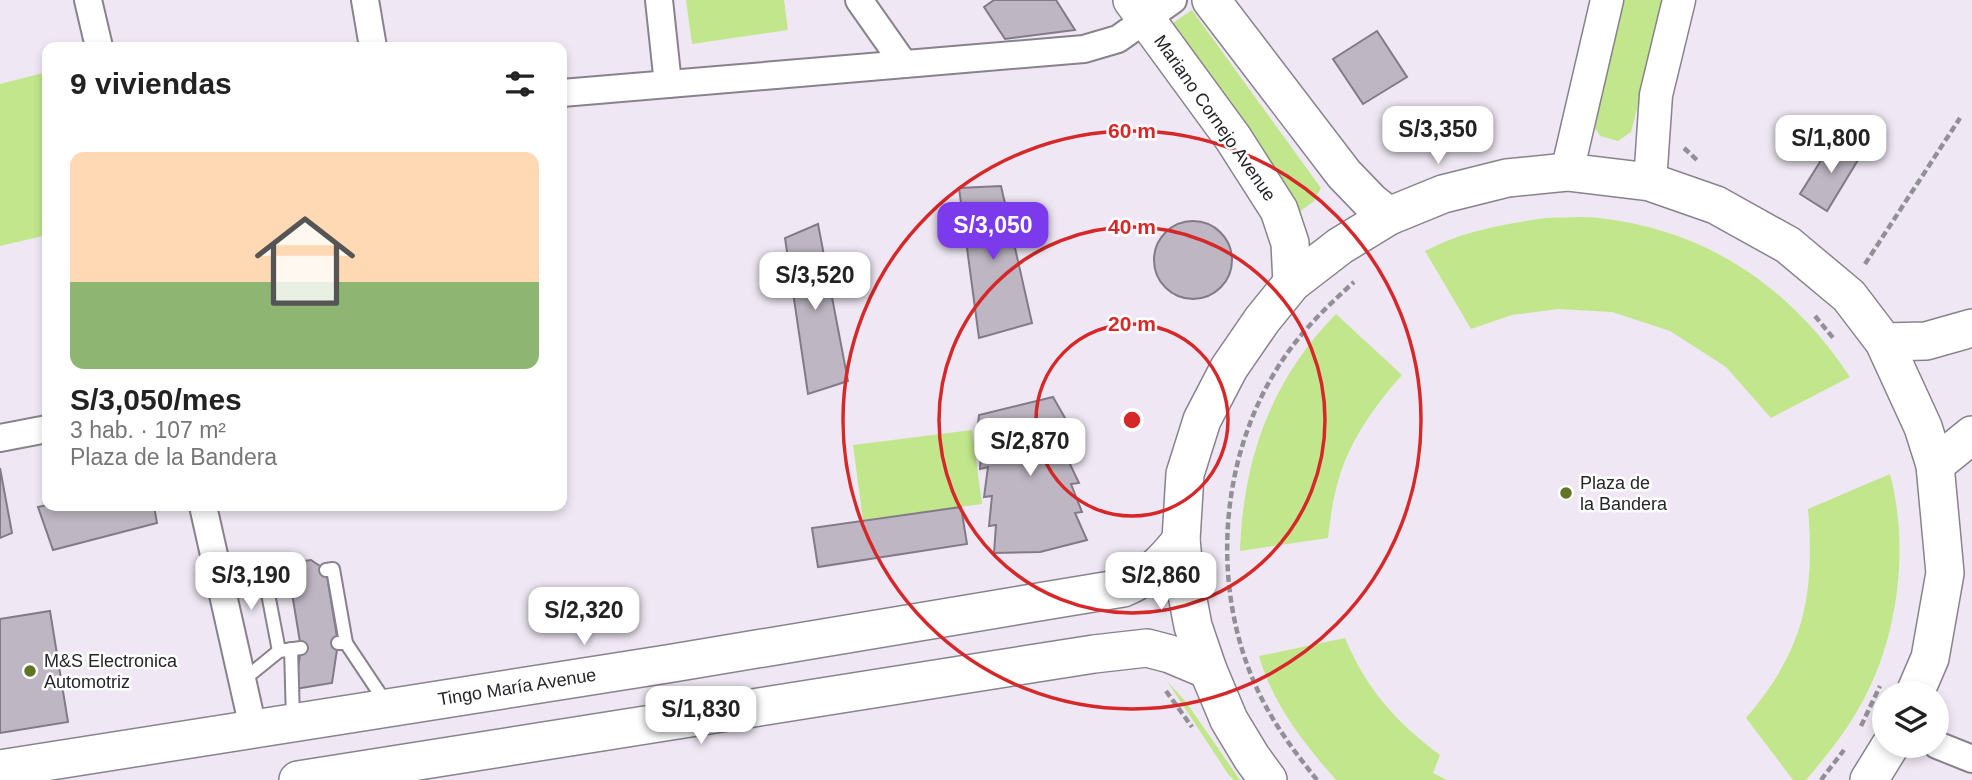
<!DOCTYPE html>
<html lang="es">
<meta charset="utf-8">
<style>
:root{--surface:#fff;--page:#f6f6f6;--text:#222;--muted:#767676;--accent:#7c3aed}
body{margin:0;font-family:Arial,sans-serif;background:var(--page);color:var(--text);height:100vh;display:flex;flex-direction:column;font-size:26px;white-space:nowrap}
*{box-sizing:border-box;margin:0}
p{font-size:23px;color:var(--muted)}
.icon{flex:none;width:38px;height:38px;fill:none;stroke:currentColor;stroke-width:2;stroke-linecap:round;stroke-linejoin:round}
.map{position:relative;flex:1;overflow:hidden}
.drawer{position:absolute;left:42px;top:42px;width:525px;height:469px;display:flex;flex-direction:column;background:var(--surface);border-radius:14px;box-shadow:0 4px 10px #0003}
.drawer>*{flex:none}
.fabs{position:absolute;left:1872px;top:681px;display:grid;gap:14px}
.fabs a{display:grid;place-items:center;width:77px;height:77px;border-radius:50%;background:var(--surface);box-shadow:0 4px 10px #0003;font-size:35px}
.price{position:absolute;translate:-50% -60px;padding:0 16px;border-radius:14px;background:#fff;color:#222;font-size:23px;line-height:46px;filter:drop-shadow(0 2px 4px #0008)}
.price::after{content:'';position:absolute;left:50%;top:42px;width:21px;height:16px;margin-left:-10px;background:inherit;clip-path:polygon(0 0,100% 0,50% 100%)}
.price.current{background:var(--accent);color:#fff}
ul{padding:0;list-style:none}
li{display:grid;align-content:center;gap:14px;height:371px;padding:0 28px}
li span{display:grid;place-items:center;height:217px;border-radius:14px;color:#555}
li>.icon{margin-inline-start:auto}
span .icon{width:126px;height:126px;fill:#fffc;stroke-width:1}
li b{font-size:30px}
h2{display:flex;justify-content:space-between;align-items:center;height:84px;padding:0 28px;font-size:30px}
.map>svg:first-child{display:block}
.green{fill:#c2e68c}
.building{fill:#beb7c3;stroke:#827b86;stroke-width:2}
.lines{fill:none;stroke-linecap:round;stroke-linejoin:round}
.service-casing{stroke:#89828d;stroke-width:16}
.minor-casing{stroke:#89828d;stroke-width:30}
.tertiary-casing{stroke:#89828d;stroke-width:35}
.secondary-casing{stroke:#89828d;stroke-width:40}
.path{stroke:#938f97;stroke-width:4.5;stroke-dasharray:7 3.5;stroke-linecap:butt}
.service{stroke:#fff;stroke-width:12}
.minor{stroke:#fff;stroke-width:26}
.tertiary{stroke:#fff;stroke-width:32}
.secondary{stroke:#fff;stroke-width:37}
.ring{fill:none;stroke:#d62828;stroke-width:3.5}
.poi-dot{fill:#607424;stroke:#fff;stroke-width:2.5}
.labels{text-anchor:middle;dominant-baseline:central;stroke-width:5;stroke-linejoin:round;paint-order:stroke}
.street-label{font-size:18px;fill:#262428;stroke:#fff}
.poi-label{font-size:18px;fill:#262428;stroke:#fff;text-anchor:start}
.centre{fill:#d62828;stroke:#fff;stroke-width:3.5}
.ring-label{font-size:21px;text-anchor:middle;font-weight:bold;fill:#d62828;stroke:#fff;stroke-width:5;stroke-linejoin:round;paint-order:stroke}
</style>
<div class="map">
<svg width="1972" height="780" viewBox="0 0 1972 780">
<rect width="100%" height="100%" fill="#efe8f4"/>
<g class="green">
<polygon points="686,0 784,0 788,30 692,44"/>
<polygon points="1621,0 1665,0 1631,132 1618,141 1600,136 1595,128"/>
<polygon points="1192,10 1321,188 1314,201 1298,213 1149,39"/>
<polygon points="47,72 47,235 0,246 0,84"/>
<path d="M1546,218C1563,218 1582,216 1599,218C1708,230 1791,288 1850,377L1771,418L1726,367L1670,331L1612,312L1558,309L1512,315L1471,329L1425,251C1463,231 1503,224 1546,218Z"/>
<path d="M1336,314L1402,375C1372,409 1347,444 1336,489C1332,505 1330,522 1328,538L1240,551C1243,460 1271,380 1336,314Z"/>
<polygon points="972,430 982,504 863,520 853,445"/>
<path d="M1890,474C1909,545 1899,632 1865,697C1849,728 1828,754 1806,780H1793L1746,718C1804,650 1815,597 1808,509Z"/>
<path d="M1345,638C1367,690 1395,721 1440,755L1433,773L1447,780H1336C1304,744 1272,703 1259,656Z"/>
<polygon points="1167,681 1186,702 1240,780 1234,780 1228,774"/>
</g>
<g class="building">
<polygon points="994,0 1056,0 1075,30 1005,39 984,7"/>
<polygon points="1377,31 1407,77 1363,104 1333,59"/>
<polygon points="1835,138 1861,155 1827,211 1800,194"/>
<polygon points="1001,186 1032,323 979,338 959,188"/>
<circle cx="1193" cy="260" r="39"/>
<polygon points="818,224 848,381 808,394 785,238"/>
<polygon points="1053,397 1069,425 1062,427 1073,454 1066,456 1079,483 1071,484 1082,512 1075,513 1087,540 1040,552 994,553 996,525 989,526 992,496 984,497 988,467 980,469 982,440 976,441 979,415"/>
<polygon points="0,468 12,533 0,538"/>
<polygon points="47,505 154,506 157,523 53,550 38,507"/>
<polygon points="961,507 967,544 818,567 812,528"/>
<polygon points="311,560 326,570 338,643 332,683 295,689 301,648 289,575 275,565"/>
<polygon points="50,611 68,722 0,733 0,619"/>
</g>
<g class="lines">
<defs>
<g id="service">
<polyline points="216,562 265,578 279,651"/>
<polyline points="326,570 333,569 346,643"/>
<polyline points="265,578 289,575"/>
<polyline points="338,643 346,643 386,703"/>
<polyline points="291,649 293,719"/>
<polyline points="242,681 279,651 301,648"/>
</g>
<g id="minor">
<polyline points="88,0 99,47"/>
<polyline points="365,0 373,47"/>
<polyline points="659,0 668,84"/>
<polyline points="859,0 904,64"/>
<polyline points="562,93 1084,49 1118,39 1173,0"/>
<polyline points="0,438 47,429"/>
<polyline points="203,506 253,728"/>
<polyline points="1937,745 1972,759"/>
</g>
<g id="tertiary">
<polyline points="1567,172 1607,0"/>
<polyline points="1650,182 1656,95 1679,0"/>
</g>
<g id="secondary">
<polyline points="1132,0 1233,138 1279,210 1290,243 1292,283"/>
<polyline points="1211,0 1344,174 1371,202 1389,216"/>
<polyline points="1884,342 1926,341 1972,328"/>
<polyline points="1935,465 1972,435"/>
<path d="M0,769L667,664L1123,588C1148,578 1165,561 1181,540"/>
<polyline points="298,780 1094,654 1147,648 1170,654 1208,670"/>
<polyline points="1268,780 1252,758 1229,720 1208,670 1193,626 1186,589 1181,540 1185,474 1202,420 1229,368 1262,320 1292,283 1340,246 1389,216 1443,194 1507,178 1567,172 1650,182 1716,205 1788,245 1849,296 1884,342 1923,427 1935,465 1945,573 1930,658 1915,693"/>
<polyline points="1869,780 1890,746"/>
</g>
</defs>
<use href="#service" class="service-casing"/>
<use href="#minor" class="minor-casing"/>
<use href="#tertiary" class="tertiary-casing"/>
<use href="#secondary" class="secondary-casing"/>
<g class="path">
<polyline points="1684,148 1698,161"/>
<polyline points="1865,264 1960,118"/>
<polyline points="1815,316 1834,339"/>
<polyline points="1166,691 1192,727"/>
<polyline points="1861,726 1880,686"/>
<path d="M1317,780C1297,755 1278,730 1263,701C1205,589 1218,438 1298,339C1315,318 1334,300 1354,282"/>
<polyline points="1821,780 1844,750"/>
</g>
<use href="#service" class="service"/>
<use href="#minor" class="minor"/>
<use href="#tertiary" class="tertiary"/>
<use href="#secondary" class="secondary"/>
</g>
<g class="ring">
<circle cx="1132" cy="420" r="96"/>
<circle cx="1132" cy="420" r="193"/>
<circle cx="1132" cy="420" r="289"/>
</g>
<g class="poi-dot">
<circle cx="1566" cy="493" r="7"/>
<circle cx="30" cy="671" r="7"/>
</g>
<g class="labels">
<g class="street-label">
<text transform="translate(1215 118) rotate(55)">Mariano Cornejo Avenue</text>
<text transform="translate(517 687) rotate(-9)">Tingo María Avenue</text>
</g>
<g class="poi-label">
<text x="1580" y="483">Plaza de<tspan x="1580" dy="21">la Bandera</tspan></text>
<text x="44" y="661">M&amp;S Electronica<tspan x="44" dy="21">Automotriz</tspan></text>
</g>
</g>
<circle cx="1132" cy="420" r="10" class="centre"/>
<g class="ring-label">
<text x="1132" y="138">60 m</text>
<text x="1132" y="234">40 m</text>
<text x="1132" y="331">20 m</text>
</g>
</svg>
<div class="fabs">
<a><svg class="icon" aria-label="layers" viewBox="0 0 24 24"><path d="M12 4l9 5-9 5-9-5zM3 14l9 5 9-5"/></svg></a>
</div>
<b class="price" style="left:1438px;top:166px">S/3,350</b>
<b class="price" style="left:1831px;top:175px">S/1,800</b>
<b class="price current" style="left:993px;top:262px">S/3,050</b>
<b class="price" style="left:815px;top:312px">S/3,520</b>
<b class="price" style="left:1030px;top:478px">S/2,870</b>
<b class="price" style="left:251px;top:612px">S/3,190</b>
<b class="price" style="left:1161px;top:612px">S/2,860</b>
<b class="price" style="left:584px;top:647px">S/2,320</b>
<b class="price" style="left:701px;top:746px">S/1,830</b>
<section class="drawer">
<h2>9 viviendas<svg class="icon" aria-label="filters" viewBox="0 0 24 24"><path d="M4 7h16M4 17h16"/><circle cx="9" cy="7" r="2"/><circle cx="15" cy="17" r="2"/></svg></h2>
<ul>
<li><span style="background:linear-gradient(#ffd9b3 60%,#8fb573 0)"><svg class="icon" aria-label="home" viewBox="0 0 24 24"><path d="M3 11l9-7 9 7M6 9v11h12V9"/></svg></span><div><b>S/3,050/mes</b><p>3 hab. · 107 m²</p><p>Plaza de la Bandera</p></div></li>
</ul>
</section>
</div>
